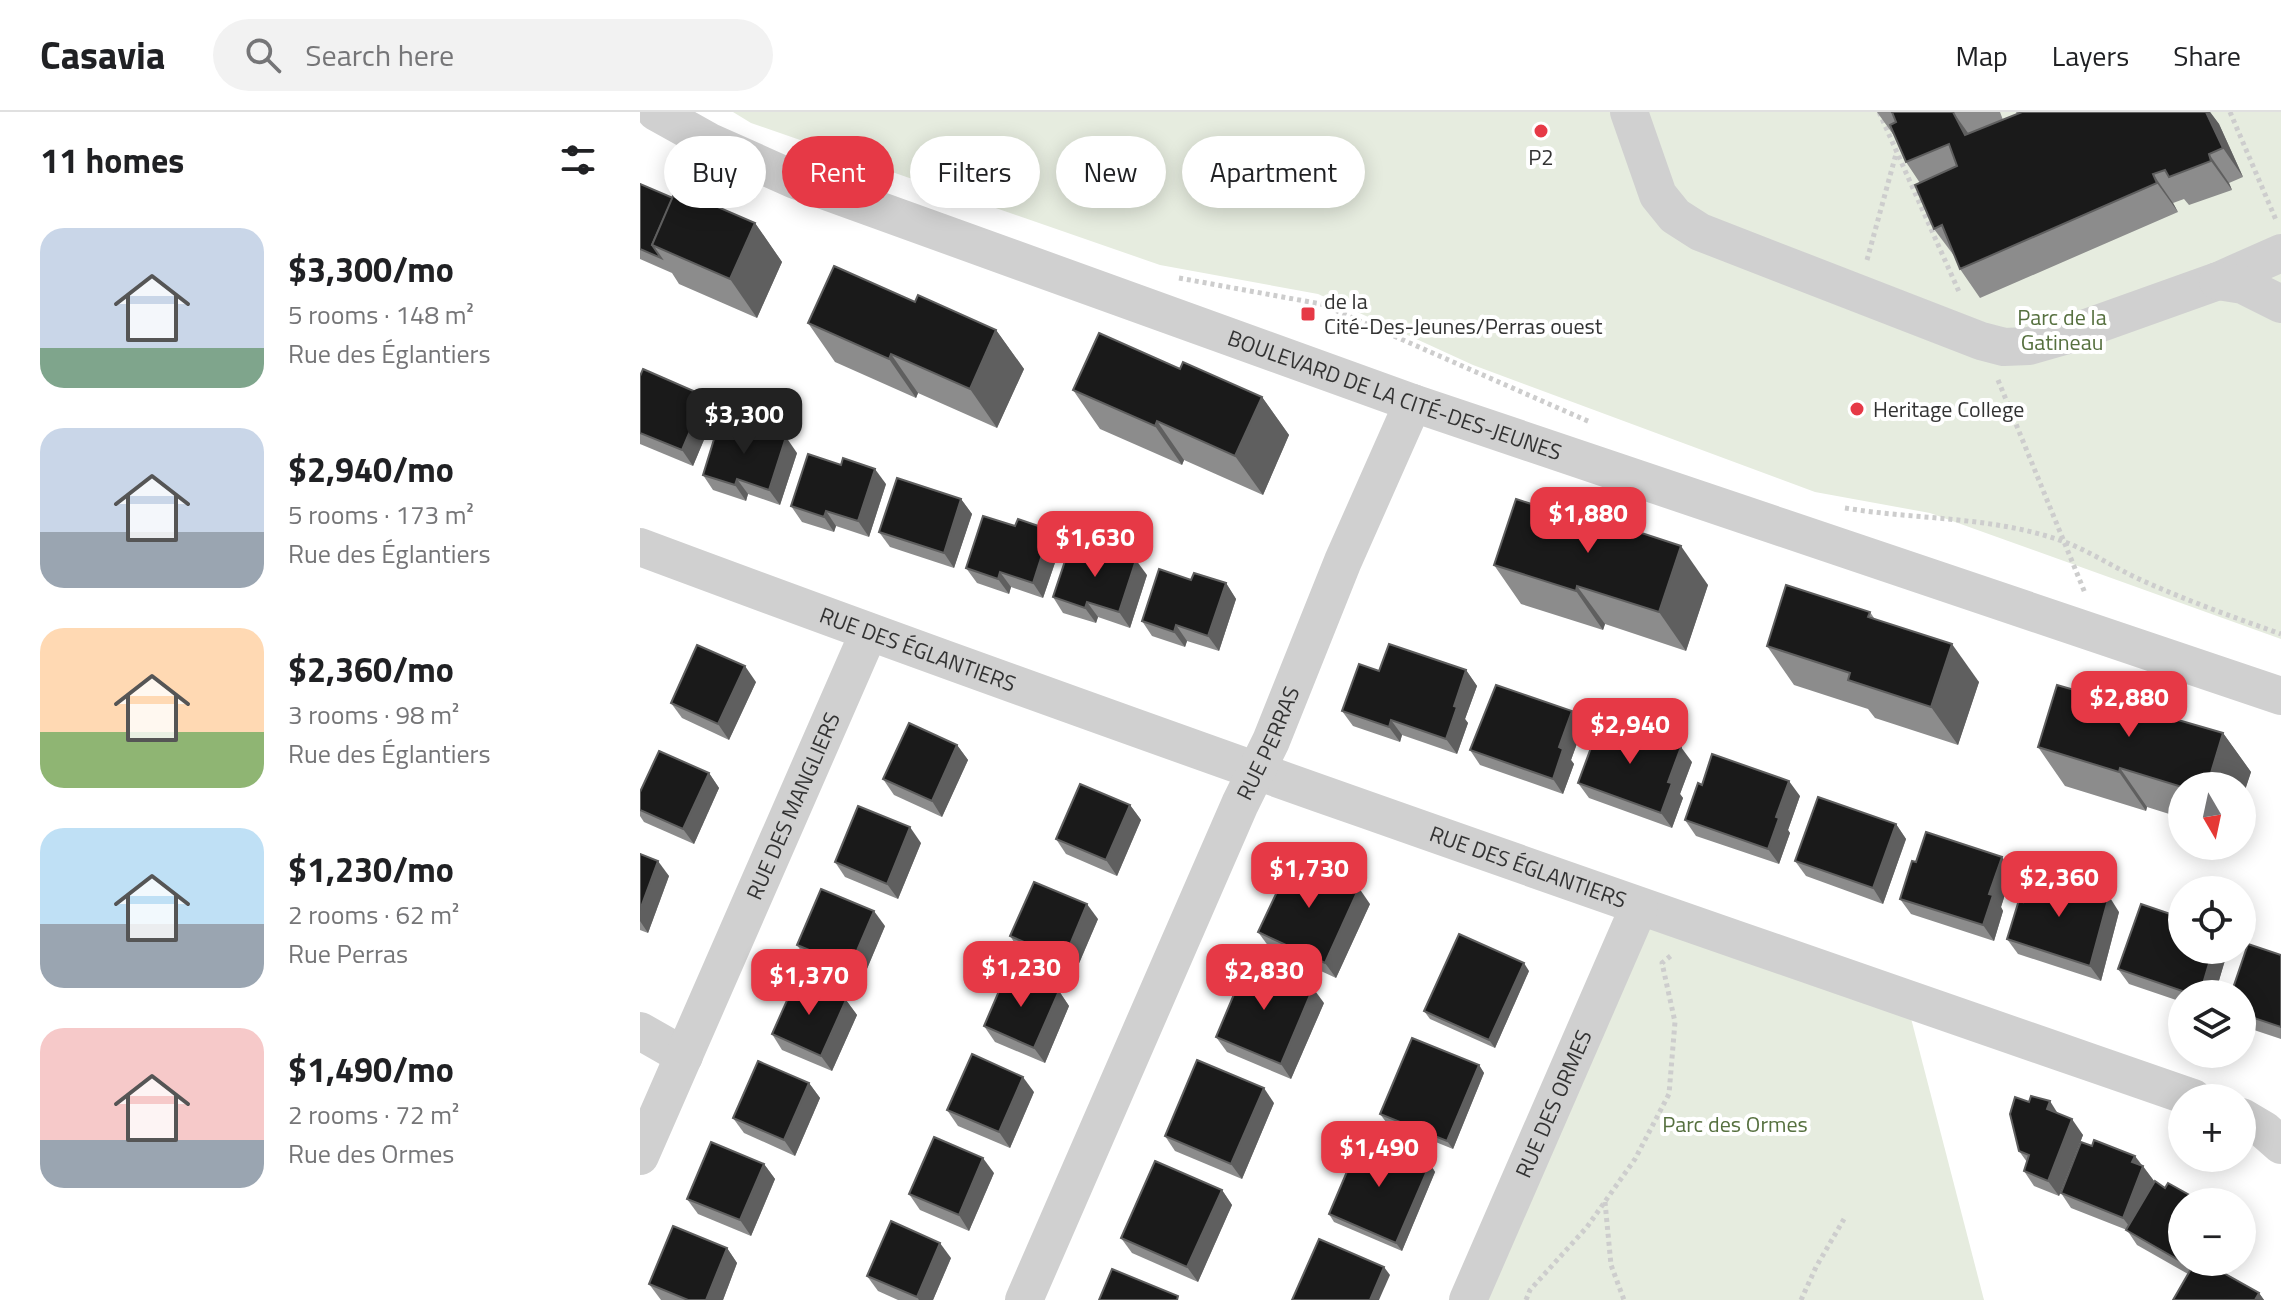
<!DOCTYPE html>
<meta charset="utf-8">
<style>
:root{--surface:#fff;--page:#f2f2f2;--text:#202124;--muted:#757577;--line:#e0e0e0;--accent:#e63946}
body{margin:0;font-family:"Titillium Web",sans-serif;background:var(--page);color:var(--text);height:100vh;display:flex;flex-direction:column;font-size:30px;white-space:nowrap}
*{box-sizing:border-box;margin:0}
p{font-size:26px;color:var(--muted)}
.icon{flex:none;width:44px;height:44px;fill:none;stroke:currentColor;stroke-width:2;stroke-linecap:round;stroke-linejoin:round}
.map{position:relative;flex:1;overflow:hidden}
.drawer{display:flex;flex-direction:column;background:var(--surface);width:640px}
.drawer>*{flex:none}
.guide{position:absolute;left:24px;top:24px;width:760px;height:72px;display:flex;gap:16px}
.needle{width:52px;rotate:171deg}
.fabs{position:absolute;left:1528px;top:660px;display:grid;gap:16px}
.fabs a{display:grid;place-items:center;width:88px;height:88px;border-radius:50%;background:var(--surface);box-shadow:0 4px 20px #0003;font-size:40px}
.price{position:absolute;translate:-50% -68px;padding:0 18px;border-radius:16px;background:var(--accent);color:#fff;font-size:26px;line-height:52px;filter:drop-shadow(0 2px 4px #0008)}
.price::after{content:'';position:absolute;left:50%;top:48px;width:24px;height:18px;margin-left:-12px;background:inherit;clip-path:polygon(0 0,100% 0,50% 100%)}
.price.active{background:#222;color:#fff}
ul{padding:0;list-style:none}
li{display:flex;align-items:center;gap:24px;height:200px;padding:0 40px}
li span{display:grid;place-items:center;flex:none;width:224px;height:160px;border-radius:24px;color:#555}
li>.icon{margin-inline-start:auto}
span .icon{width:96px;height:96px;fill:#fffc;stroke-width:1}
li b{font-size:34px}
h2{display:flex;justify-content:space-between;align-items:center;height:96px;padding:0 40px;font-size:34px}
.chip{padding:0 28px;border-radius:36px;background:var(--surface);box-shadow:0 4px 20px #0003;font-size:28px;line-height:72px}
.chip.active{background:var(--accent);color:#fff}
header{display:flex;align-items:center;gap:48px;box-sizing:border-box;height:112px;padding:0 40px;background:var(--surface);border-bottom:2px solid var(--line)}
header strong{font-size:38px}
nav{display:flex;gap:44px;margin-inline-start:auto;font-size:28px}
.search{width:560px;height:72px;background:var(--page);display:flex;align-items:center;gap:20px;box-sizing:border-box;padding:0 28px;border-radius:44px;color:var(--muted);font-size:30px}
main{display:flex;flex:1;min-height:0}
.map>svg:first-child{display:block}
.green{fill:#e6ecdf}
.lines{fill:none;stroke-linecap:round;stroke-linejoin:round}
.path{stroke:#cdcdcd;stroke-width:5;stroke-dasharray:4 4;stroke-linecap:butt}
.minor{stroke:#d0d0d0;stroke-width:38}
.wall{fill:#8c8c8c}
.shaded-wall{fill:#5f5f5f}
.building{fill:#1a1a1a;stroke:#5f5f5f;stroke-width:2}
.poi-dot{fill:#e63946;stroke:#fff;stroke-width:3}
.labels{text-anchor:middle;dominant-baseline:central;stroke-width:8;stroke-linejoin:round;paint-order:stroke}
.poi-label{font-size:22px;fill:#333;stroke:#fff;text-anchor:start}
.park-label{font-size:22px;fill:#56703f;stroke:#fff}
.street-label{font-size:22px;fill:#333;stroke:#fff}
</style>
<header>
<strong>Casavia</strong>
<div class="search"><svg class="icon" aria-label="search" viewBox="0 0 24 24"><circle cx="10" cy="10" r="6"/><path d="M15 15l6 6"/></svg>Search here</div>
<nav><a>Map</a><a>Layers</a><a>Share</a></nav>
</header>
<main>
<section class="drawer">
<h2>11 homes<svg class="icon" aria-label="filters" viewBox="0 0 24 24"><path d="M4 7h16M4 17h16"/><circle cx="9" cy="7" r="2"/><circle cx="15" cy="17" r="2"/></svg></h2>
<ul>
<li><span style="background:linear-gradient(#c9d6e8 75%,#7fa58c 0)"><svg class="icon" aria-label="home" viewBox="0 0 24 24"><path d="M3 11l9-7 9 7M6 9v11h12V9"/></svg></span><div><b>$3,300/mo</b><p>5 rooms · 148 m²</p><p>Rue des Églantiers</p></div></li>
<li><span style="background:linear-gradient(#c9d6e8 65%,#9aa5b1 0)"><svg class="icon" aria-label="home" viewBox="0 0 24 24"><path d="M3 11l9-7 9 7M6 9v11h12V9"/></svg></span><div><b>$2,940/mo</b><p>5 rooms · 173 m²</p><p>Rue des Églantiers</p></div></li>
<li><span style="background:linear-gradient(#ffd9b3 65%,#8fb573 0)"><svg class="icon" aria-label="home" viewBox="0 0 24 24"><path d="M3 11l9-7 9 7M6 9v11h12V9"/></svg></span><div><b>$2,360/mo</b><p>3 rooms · 98 m²</p><p>Rue des Églantiers</p></div></li>
<li><span style="background:linear-gradient(#bfe0f5 60%,#9aa5b1 0)"><svg class="icon" aria-label="home" viewBox="0 0 24 24"><path d="M3 11l9-7 9 7M6 9v11h12V9"/></svg></span><div><b>$1,230/mo</b><p>2 rooms · 62 m²</p><p>Rue Perras</p></div></li>
<li><span style="background:linear-gradient(#f6c9c9 70%,#9aa5b1 0)"><svg class="icon" aria-label="home" viewBox="0 0 24 24"><path d="M3 11l9-7 9 7M6 9v11h12V9"/></svg></span><div><b>$1,490/mo</b><p>2 rooms · 72 m²</p><p>Rue des Ormes</p></div></li>
</ul>
</section>
<div class="map">
<svg width="1641" height="1188" viewBox="0 0 1641 1188">
<rect width="100%" height="100%" fill="#fff"/>
<g class="green">
<polygon points="93,0 1641,0 1641,527 1290,401 1175,380 833,253 678,182 520,153 111,11"/>
<polygon points="999,795 1266,887 1344,1188 828,1188"/>
</g>
<g class="lines">
<g class="path">
<polyline points="1239,0 1320,182"/>
<polyline points="1590,0 1636,108"/>
<polyline points="1227,148 1256,42"/>
<polyline points="539,166 681,192 950,310"/>
<polyline points="1358,268 1445,481"/>
<path d="M1205,396C1277,408 1352,404 1422,429C1448,438 1473,455 1499,467C1545,488 1593,505 1641,522"/>
<polyline points="965,1090 971,1153 984,1188"/>
<polyline points="886,1188 890,1178 947,1115 995,1047 1029,982 1035,910 1022,851 1033,842"/>
<polyline points="1161,1188 1176,1155 1204,1107"/>
</g>
<g class="minor">
<path id="s1" d="M16,0L70,30L155,68L773,291L1641,584"/>
<polyline points="989,0 1018,83 1035,104 1060,120 1341,229 1364,235 1389,234 1424,224 1578,169 1641,141"/>
<polyline points="1578,169 1603,173 1641,192"/>
<path id="s2" d="M0,435C515,627 1034,806 1553,986"/>
<polyline points="0,919 44,944"/>
<polyline points="1602,1005 1624,1018 1641,1033"/>
<path id="s3" d="M0,1044L229,520"/>
<path id="s4" d="M384,1188L600,692L631,629L703,449L773,291"/>
<path id="s5" d="M828,1188L999,795"/>
</g>
</g>
<g class="wall">
<polygon points="1237,0 1360,0 1363,8 1377,2 1376,0 1570,0 1579,12 1603,65 1589,71 1592,78 1549,93 1544,87 1533,91 1538,100 1340,186 1320,157 1315,145 1294,117 1280,71 1266,50 1255,25"/>
<polygon points="0,72 32,86 115,111 142,150 117,206 39,172 32,161 0,147"/>
<polygon points="275,190 356,218 384,257 357,316 278,281 276,286 195,250 168,211"/>
<polygon points="540,257 622,285 649,323 623,383 544,348 542,353 460,317 433,278"/>
<polygon points="0,264 65,284 76,299 53,354 0,332"/>
<polygon points="157,341 140,393 108,382 106,389 73,378 63,363"/>
<polygon points="246,372 229,425 196,414 194,420 162,410 151,394"/>
<polygon points="321,387 332,402 314,456 250,435 239,420"/>
<polygon points="944,409 984,415 1068,473 1046,539 965,512 963,518 881,492 854,453"/>
<polygon points="375,414 410,418 421,433 403,486 371,475 369,482 337,471 326,456"/>
<polygon points="507,463 490,516 458,505 456,511 423,501 413,485"/>
<polygon points="551,468 586,471 596,487 579,539 547,529 545,535 512,524 502,509"/>
<polygon points="1230,500 1234,506 1339,570 1318,633 1235,606 1228,597 1154,573 1127,534"/>
<polygon points="826,558 837,574 825,607 828,611 817,642 762,623 760,630 713,614 702,599 739,559"/>
<polygon points="116,570 89,628 42,606 31,591"/>
<polygon points="943,615 931,648 934,652 923,682 840,653 830,638"/>
<polygon points="1583,621 1611,660 1602,687 1602,674 1542,674 1542,706 1507,695 1506,699 1425,674 1398,635"/>
<polygon points="317,633 328,648 302,705 254,683 243,667"/>
<polygon points="1052,650 1040,682 1043,686 1032,716 949,686 938,671"/>
<polygon points="69,661 79,676 54,732 4,710 0,704 0,680"/>
<polygon points="1062,673 1160,684 1148,718 1150,721 1139,752 1056,724 1045,708"/>
<polygon points="490,693 501,708 477,764 426,742 416,727"/>
<polygon points="1256,712 1266,727 1243,792 1166,764 1155,749"/>
<polygon points="281,731 258,787 205,765 195,750"/>
<polygon points="0,742 29,764 8,821 0,818"/>
<polygon points="1276,750 1372,760 1361,795 1363,799 1354,829 1271,802 1260,787"/>
<polygon points="1383,790 1479,800 1461,869 1378,842 1367,827"/>
<polygon points="730,792 696,866 629,835 618,820"/>
<polygon points="458,807 434,863 381,840 370,824"/>
<polygon points="245,814 221,871 168,849 157,833"/>
<polygon points="1542,838 1588,838 1575,882 1542,882 1542,890 1489,872 1478,857"/>
<polygon points="1641,843 1641,927 1602,914 1602,882"/>
<polygon points="889,859 855,936 790,907 784,899"/>
<polygon points="419,879 429,894 405,951 355,930 344,914"/>
<polygon points="206,888 217,903 192,959 142,938 132,922"/>
<polygon points="684,891 651,967 587,940 576,925"/>
<polygon points="839,953 844,961 813,1037 746,1010 740,1002"/>
<polygon points="169,971 180,986 155,1044 104,1021 93,1006"/>
<polygon points="394,980 370,1036 318,1014 307,998"/>
<polygon points="634,991 602,1067 535,1039 525,1024"/>
<polygon points="1418,1002 1443,1023 1419,1084 1394,1074 1384,1059 1387,1050 1379,1039"/>
<polygon points="124,1052 135,1067 111,1124 58,1102 47,1087"/>
<polygon points="790,1052 795,1060 762,1139 694,1110 689,1102"/>
<polygon points="1501,1053 1503,1054 1514,1069 1542,1150 1568,1150 1567,1152 1619,1181 1624,1188 1533,1188 1548,1162 1497,1133 1487,1118 1431,1096 1421,1081"/>
<polygon points="354,1061 329,1119 280,1098 269,1082"/>
<polygon points="582,1078 592,1093 558,1170 492,1141 481,1126"/>
<polygon points="87,1136 97,1151 83,1188 21,1188 9,1172"/>
<polygon points="311,1146 293,1188 258,1188 238,1179 227,1164"/>
</g>
<g class="shaded-wall">
<polygon points="1313,0 1333,28 1325,23"/>
<polygon points="1566,0 1570,0 1579,12 1603,65 1583,36"/>
<polygon points="1569,42 1589,71 1592,78 1571,49"/>
<polygon points="1513,62 1533,91 1538,100 1517,71"/>
<polygon points="115,111 142,150 117,206 90,167"/>
<polygon points="356,218 384,257 357,316 330,277"/>
<polygon points="251,242 278,281 276,286 249,247"/>
<polygon points="65,284 76,299 53,354 42,338"/>
<polygon points="622,285 649,323 623,383 595,344"/>
<polygon points="517,309 544,348 542,353 515,314"/>
<polygon points="146,325 157,341 140,393 129,378"/>
<polygon points="235,357 246,372 229,425 218,409"/>
<polygon points="97,367 108,382 106,389 95,373"/>
<polygon points="321,387 332,402 314,456 304,441"/>
<polygon points="186,399 196,414 194,420 184,405"/>
<polygon points="977,405 1004,444 974,412"/>
<polygon points="410,418 421,433 403,486 393,471"/>
<polygon points="1041,434 1068,473 1046,539 1019,500"/>
<polygon points="496,448 507,463 490,516 479,500"/>
<polygon points="360,460 371,475 369,482 358,467"/>
<polygon points="586,471 596,487 579,539 568,524"/>
<polygon points="937,474 965,512 963,518 936,479"/>
<polygon points="447,490 458,505 456,511 445,496"/>
<polygon points="536,513 547,529 545,535 534,520"/>
<polygon points="1312,532 1339,570 1318,633 1291,595"/>
<polygon points="105,554 116,570 89,628 78,612"/>
<polygon points="826,558 837,574 825,607 828,611 817,642 806,627 814,594"/>
<polygon points="932,599 943,615 931,648 934,652 923,682 913,667 919,635"/>
<polygon points="751,608 762,623 760,630 749,615"/>
<polygon points="1583,621 1611,660 1602,687 1602,674 1567,674"/>
<polygon points="317,633 328,648 302,705 292,689"/>
<polygon points="1041,635 1052,650 1040,682 1043,686 1032,716 1021,701 1028,670"/>
<polygon points="1480,656 1507,695 1506,699 1479,660"/>
<polygon points="69,661 79,676 54,732 43,717"/>
<polygon points="1149,669 1160,684 1148,718 1150,721 1139,752 1128,737 1136,705"/>
<polygon points="490,693 501,708 477,764 466,748"/>
<polygon points="1256,712 1266,727 1243,792 1233,776"/>
<polygon points="270,715 281,731 258,787 247,772"/>
<polygon points="1362,745 1372,760 1361,795 1363,799 1354,829 1343,813 1349,782"/>
<polygon points="18,749 29,764 8,821 0,809 0,798"/>
<polygon points="719,776 730,792 696,866 685,851"/>
<polygon points="1469,784 1479,800 1461,869 1450,854"/>
<polygon points="447,792 458,807 434,863 424,847"/>
<polygon points="234,799 245,814 221,871 210,855"/>
<polygon points="1573,838 1588,838 1575,882 1560,882"/>
<polygon points="884,851 889,859 855,936 849,928"/>
<polygon points="673,876 684,891 651,967 641,952"/>
<polygon points="419,879 429,894 405,951 394,936"/>
<polygon points="206,888 217,903 192,959 181,944"/>
<polygon points="839,953 844,961 813,1037 807,1029"/>
<polygon points="383,965 394,980 370,1036 359,1020"/>
<polygon points="169,971 180,986 155,1044 144,1028"/>
<polygon points="624,976 634,991 602,1067 591,1052"/>
<polygon points="1410,989 1420,1005 1407,997"/>
<polygon points="1432,1007 1443,1023 1419,1084 1408,1069"/>
<polygon points="1495,1044 1514,1069 1494,1121 1483,1106 1492,1050"/>
<polygon points="343,1046 354,1061 329,1119 319,1103"/>
<polygon points="124,1052 135,1067 111,1124 100,1108"/>
<polygon points="790,1052 795,1060 762,1139 756,1131"/>
<polygon points="582,1078 592,1093 558,1170 547,1155"/>
<polygon points="300,1131 311,1146 293,1188 279,1188 277,1185"/>
<polygon points="87,1136 97,1151 83,1188 66,1188"/>
<polygon points="1549,1150 1568,1150 1558,1168 1547,1153"/>
<polygon points="744,1155 750,1163 739,1188 730,1188"/>
<polygon points="1619,1181 1624,1188 1615,1188"/>
</g>
<g class="building">
<polygon points="1252,0 1313,0 1325,23 1382,0 1566,0 1583,36 1569,42 1571,49 1529,65 1525,58 1513,62 1517,71 1320,157 1302,113 1294,117 1275,73 1317,54 1309,32 1266,50 1250,13 1256,10"/>
<polygon points="0,72 33,86 12,133 21,146 0,137"/>
<polygon points="36,77 115,111 90,167 12,133"/>
<polygon points="194,154 275,190 278,183 356,218 330,277 251,242 249,247 168,211"/>
<polygon points="459,221 540,257 543,250 622,285 595,344 517,309 515,314 433,278"/>
<polygon points="3,257 65,284 42,338 0,321 0,264"/>
<polygon points="79,311 112,322 114,315 146,325 129,378 97,367 95,373 63,363"/>
<polygon points="168,342 201,353 203,346 235,357 218,409 186,399 184,405 151,394"/>
<polygon points="257,366 321,387 304,441 239,420"/>
<polygon points="876,387 944,409 947,403 959,408 962,400 977,405 974,412 1041,434 1019,500 937,474 936,479 854,453"/>
<polygon points="343,404 375,414 378,407 410,418 393,471 360,460 358,467 326,456"/>
<polygon points="430,434 462,444 464,437 496,448 479,500 447,490 445,496 413,485"/>
<polygon points="519,457 551,468 554,461 586,471 568,524 536,513 534,520 502,509"/>
<polygon points="1146,473 1230,500 1228,505 1312,532 1291,595 1208,568 1210,561 1127,534"/>
<polygon points="749,532 826,558 814,594 817,595 806,627 751,608 749,615 702,599 719,552 739,559"/>
<polygon points="57,533 105,554 78,612 31,591"/>
<polygon points="856,573 932,599 919,635 923,637 913,667 830,638"/>
<polygon points="1417,573 1583,621 1567,674 1542,675 1480,656 1479,660 1398,635"/>
<polygon points="962,606 1041,635 1028,670 1032,671 1021,701 938,671"/>
<polygon points="269,611 317,633 292,689 243,667"/>
<polygon points="19,639 69,661 43,717 0,698 0,680"/>
<polygon points="1072,642 1149,669 1136,705 1139,706 1128,737 1045,708 1058,671 1062,673"/>
<polygon points="440,672 490,693 466,748 416,727"/>
<polygon points="1178,685 1256,712 1233,776 1155,749"/>
<polygon points="218,694 270,715 247,772 195,750"/>
<polygon points="1286,720 1362,745 1349,782 1353,783 1343,813 1260,787 1272,749 1276,750"/>
<polygon points="0,742 18,749 0,798"/>
<polygon points="653,746 719,776 685,851 618,820"/>
<polygon points="1393,761 1469,784 1450,854 1367,827 1379,788 1383,790"/>
<polygon points="394,770 447,792 424,847 370,824"/>
<polygon points="181,777 234,799 210,855 157,833"/>
<polygon points="1501,792 1542,806 1542,838 1573,838 1560,882 1551,882 1478,857"/>
<polygon points="819,822 884,851 849,928 784,899"/>
<polygon points="1608,832 1641,843 1641,915 1602,902 1602,882 1591,882"/>
<polygon points="608,849 673,876 641,952 576,925"/>
<polygon points="368,858 419,879 394,936 344,914"/>
<polygon points="157,866 206,888 181,944 132,922"/>
<polygon points="772,926 839,953 807,1029 740,1002"/>
<polygon points="332,942 383,965 359,1020 307,998"/>
<polygon points="557,948 624,976 591,1052 525,1024"/>
<polygon points="118,949 169,971 144,1028 93,1006"/>
<polygon points="1391,984 1410,989 1407,997 1432,1007 1408,1069 1384,1059 1389,1043 1379,1039 1370,1002 1375,985 1389,990"/>
<polygon points="722,1024 790,1052 756,1131 689,1102"/>
<polygon points="294,1025 343,1046 319,1103 269,1082"/>
<polygon points="1454,1028 1495,1044 1492,1050 1503,1054 1483,1106 1421,1081 1441,1030 1452,1034"/>
<polygon points="71,1030 124,1052 100,1108 47,1087"/>
<polygon points="515,1049 582,1078 547,1155 481,1126"/>
<polygon points="1515,1069 1525,1076 1528,1071 1560,1089 1542,1090 1542,1150 1486,1118"/>
<polygon points="251,1109 300,1131 277,1185 227,1164"/>
<polygon points="33,1114 87,1136 66,1188 48,1188 9,1172"/>
<polygon points="679,1127 744,1155 730,1188 652,1188"/>
<polygon points="1555,1150 1564,1150 1619,1181 1615,1188 1533,1188"/>
<polygon points="472,1157 538,1184 537,1188 459,1188"/>
</g>
<g class="poi-dot">
<circle cx="901" cy="19" r="8"/>
<rect x="660" y="194" width="16" height="16" rx="4"/>
<circle cx="1217" cy="297" r="8"/>
</g>
<g class="labels">
<g class="poi-label">
<text x="901" y="45" text-anchor="middle">P2</text>
<text x="684" y="189">de la<tspan x="684" dy="25">Cité-Des-Jeunes/Perras ouest</tspan></text>
<text x="1233" y="297">Heritage College</text>
</g>
<g class="park-label">
<text x="1422" y="205">Parc de la<tspan x="1422" dy="25">Gatineau</tspan></text>
<text x="1095" y="1012">Parc des Ormes</text>
</g>
<g class="street-label">
<text stroke="none"><textPath href="#s1" startOffset="792">BOULEVARD DE LA CITÉ-DES-JEUNES</textPath></text>
<text stroke="none"><textPath href="#s2" startOffset="296">RUE DES ÉGLANTIERS</textPath></text>
<text stroke="none"><textPath href="#s4" startOffset="608">RUE PERRAS</textPath></text>
<text stroke="none"><textPath href="#s3" startOffset="382">RUE DES MANGLIERS</textPath></text>
<text stroke="none"><textPath href="#s2" startOffset="944">RUE DES ÉGLANTIERS</textPath></text>
<text stroke="none"><textPath href="#s5" startOffset="214">RUE DES ORMES</textPath></text>
</g>
</g>
</svg>
<div class="fabs">
<a><svg class="needle" viewBox="-14 -14 28 28"><path d="M0-13l5 13h-10z" fill="#e53935"/><path d="M0 13l5-13h-10z" fill="#757577"/></svg></a>
<a><svg class="icon" aria-label="locate" viewBox="0 0 24 24"><circle cx="12" cy="12" r="6"/><path d="M12 2v4M12 18v4M2 12h4M18 12h4"/></svg></a>
<a><svg class="icon" aria-label="layers" viewBox="0 0 24 24"><path d="M12 4l9 5-9 5-9-5zM3 14l9 5 9-5"/></svg></a>
<a>+</a>
<a>−</a>
</div>
<b class="price active" style="left:104px;top:344px">$3,300</b>
<b class="price" style="left:948px;top:443px">$1,880</b>
<b class="price" style="left:455px;top:467px">$1,630</b>
<b class="price" style="left:1489px;top:627px">$2,880</b>
<b class="price" style="left:990px;top:654px">$2,940</b>
<b class="price" style="left:669px;top:798px">$1,730</b>
<b class="price" style="left:1419px;top:807px">$2,360</b>
<b class="price" style="left:381px;top:897px">$1,230</b>
<b class="price" style="left:624px;top:900px">$2,830</b>
<b class="price" style="left:169px;top:905px">$1,370</b>
<b class="price" style="left:739px;top:1077px">$1,490</b>
<div class="guide">
<a class="chip">Buy</a>
<a class="chip active">Rent</a>
<a class="chip">Filters</a>
<a class="chip">New</a>
<a class="chip">Apartment</a>
</div>
</div>
</main>
